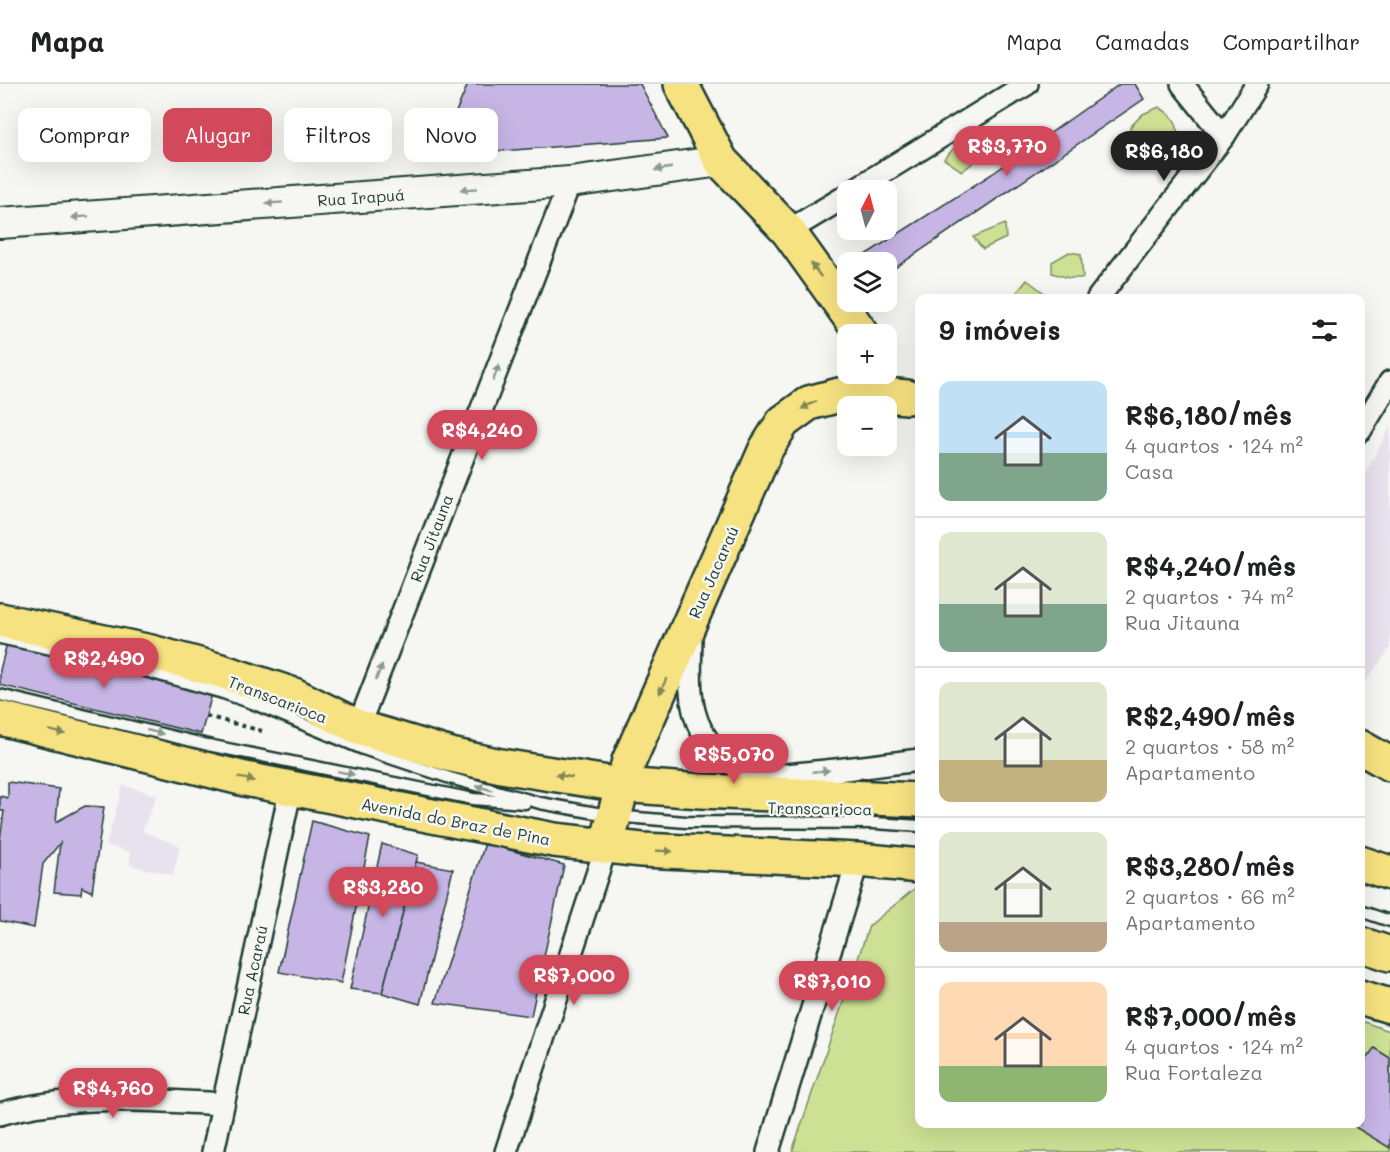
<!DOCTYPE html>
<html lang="pt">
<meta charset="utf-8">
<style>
:root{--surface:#fff;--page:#f2f2f2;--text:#202124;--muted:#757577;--line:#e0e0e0;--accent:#d1495b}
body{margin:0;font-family:Mali,sans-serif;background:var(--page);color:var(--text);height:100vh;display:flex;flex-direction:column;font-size:22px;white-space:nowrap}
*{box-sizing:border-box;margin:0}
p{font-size:20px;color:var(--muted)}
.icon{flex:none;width:33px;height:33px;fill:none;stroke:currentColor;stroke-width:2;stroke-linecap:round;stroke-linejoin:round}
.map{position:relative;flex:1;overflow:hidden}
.sheet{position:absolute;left:915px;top:210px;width:450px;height:834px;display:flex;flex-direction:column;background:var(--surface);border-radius:12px;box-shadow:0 6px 24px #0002}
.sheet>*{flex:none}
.guide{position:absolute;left:18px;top:24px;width:570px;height:54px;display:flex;gap:12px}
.needle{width:39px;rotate:6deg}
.controls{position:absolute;left:837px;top:96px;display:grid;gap:12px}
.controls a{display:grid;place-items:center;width:60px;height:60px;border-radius:12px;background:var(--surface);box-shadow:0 6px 24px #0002;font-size:30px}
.price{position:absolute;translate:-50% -51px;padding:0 14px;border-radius:21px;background:var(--accent);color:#fff;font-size:20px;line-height:39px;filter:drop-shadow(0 2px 3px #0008)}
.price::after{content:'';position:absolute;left:50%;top:36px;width:18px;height:14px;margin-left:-9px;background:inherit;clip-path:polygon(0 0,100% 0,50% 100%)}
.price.active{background:#222;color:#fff}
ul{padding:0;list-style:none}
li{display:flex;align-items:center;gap:18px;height:150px;padding:0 24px}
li+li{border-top:2px solid var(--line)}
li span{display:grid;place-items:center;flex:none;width:168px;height:120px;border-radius:12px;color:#555}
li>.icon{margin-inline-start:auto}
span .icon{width:72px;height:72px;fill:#fffc;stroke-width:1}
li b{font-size:26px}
h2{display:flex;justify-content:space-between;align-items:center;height:72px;padding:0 24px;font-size:26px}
.tag{padding:0 21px;border-radius:12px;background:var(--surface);box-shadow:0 6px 24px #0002;font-size:21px;line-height:54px}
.tag.active{background:var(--accent);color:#fff}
header{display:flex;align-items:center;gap:36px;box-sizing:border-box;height:84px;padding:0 30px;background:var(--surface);border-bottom:2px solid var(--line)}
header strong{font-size:28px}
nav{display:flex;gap:33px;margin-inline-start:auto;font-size:21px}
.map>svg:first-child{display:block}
.built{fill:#e8e2ee}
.green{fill:#cee094;stroke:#768e64;stroke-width:1.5}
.building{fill:#c7b5e5;stroke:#1f3d34;stroke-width:1.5}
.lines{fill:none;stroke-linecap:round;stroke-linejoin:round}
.lane-casing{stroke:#1f3d34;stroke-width:15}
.street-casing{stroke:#1f3d34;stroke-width:26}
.secondary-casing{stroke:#1f3d34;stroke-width:34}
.primary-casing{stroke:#1f3d34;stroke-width:38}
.path{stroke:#1f3d34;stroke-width:4;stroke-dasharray:4.5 4.5;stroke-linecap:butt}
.lane{stroke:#f6f6f2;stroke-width:10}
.street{stroke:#f6f6f2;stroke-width:21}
.secondary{stroke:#f6f6f2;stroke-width:30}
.primary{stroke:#f7e281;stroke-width:33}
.oneway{fill:#8a9a93}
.oneway2{fill:#808757}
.labels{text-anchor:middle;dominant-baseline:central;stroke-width:5;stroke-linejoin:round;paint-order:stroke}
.street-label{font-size:16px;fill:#1f3d34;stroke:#f6f6f2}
</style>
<header>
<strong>Mapa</strong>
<nav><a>Mapa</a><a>Camadas</a><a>Compartilhar</a></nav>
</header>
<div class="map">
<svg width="1390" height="1068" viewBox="0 0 1390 1068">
<rect width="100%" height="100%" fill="#f6f6f2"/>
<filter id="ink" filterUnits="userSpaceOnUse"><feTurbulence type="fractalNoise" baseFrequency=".0167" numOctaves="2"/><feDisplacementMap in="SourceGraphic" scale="12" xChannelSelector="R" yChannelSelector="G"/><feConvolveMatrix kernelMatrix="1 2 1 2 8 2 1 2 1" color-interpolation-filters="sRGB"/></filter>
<g filter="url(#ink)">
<g class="built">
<polygon points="1390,343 1390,564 1361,604 1361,397"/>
<polygon points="123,701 157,711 142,747 180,762 173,791 130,781 130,768 106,761"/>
</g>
<g class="green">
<path d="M1159,23C1178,35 1178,40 1178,61C1158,77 1148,68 1131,54L1130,43L1143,30Z"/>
<polygon points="954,64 967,66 973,79 962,87 944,75"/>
<polygon points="1005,140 1006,154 983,165 973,153"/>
<polygon points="1069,168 1081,170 1083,194 1069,194 1052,189 1052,178"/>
<polygon points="1027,196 1047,211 1047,214 1014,214 1013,213"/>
<polygon points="919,801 920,1040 1360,1040 1361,937 1390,947 1390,1068 792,1068 869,842"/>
</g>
<g class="building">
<polygon points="468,0 640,0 668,54 437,72"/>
<polygon points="1120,0 1135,0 1144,15 889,188 886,187 886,178 876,178 865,171 992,90"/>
<polygon points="7,559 212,610 201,650 0,601 0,586"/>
<polygon points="8,698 59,705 56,738 85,722 104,723 92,808 82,803 81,810 54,808 60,759 43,780 34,844 0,837 0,756 4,727 0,727 0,712 8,714"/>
<polygon points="312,737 370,753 341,899 279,888"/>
<polygon points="485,759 564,781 531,932 435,919"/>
<polygon points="382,760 418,771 382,909 350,905"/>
<polygon points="416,778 453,785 420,920 382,909"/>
<polygon points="1374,964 1390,974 1390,1064 1350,1040 1360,1040 1360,985"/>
</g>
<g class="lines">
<defs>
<g id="lane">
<polyline points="0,554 117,579 223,609 252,619 363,665 450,694 540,719 613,732 686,738 874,739 920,742"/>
<polyline points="0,611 208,661 473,715 525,719"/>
<polyline points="1360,827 1390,837"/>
</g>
<g id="street">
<polyline points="1182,0 1224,52"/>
<polyline points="854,106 1027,0"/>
<polyline points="788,147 848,111"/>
<polyline points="1098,214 1224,52 1257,0"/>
<polyline points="1360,347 1390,298"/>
<path d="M691,549C691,575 688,602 694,627C701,656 726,683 756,689C775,693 796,690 815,688C850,685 885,680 920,676"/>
<polyline points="358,643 570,98"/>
<path d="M0,1030C73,1009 149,1016 223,1020"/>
<polyline points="213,1068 291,703"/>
<polyline points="506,1068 606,763"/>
<polyline points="768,1068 858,776"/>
</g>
<polyline id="secondary" points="0,139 570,98 721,77"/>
<g id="primary">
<polyline points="681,0 721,77 788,147 862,250"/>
<polyline points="0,536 151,568 221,587 294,611 358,643 451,671 501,682 621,701 701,707 920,716"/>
<polyline points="0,634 245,695 554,756 642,766 858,776 920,782"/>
<polyline points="1360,663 1390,680"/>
<polyline points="606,763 629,677 766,365 783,338 809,319 851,308 907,313"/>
<polyline points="1360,779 1390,789"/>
<polyline points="1360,860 1390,870"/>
<polyline points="1360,913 1390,922"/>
</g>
</defs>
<use href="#lane" class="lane-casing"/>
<use href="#street" class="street-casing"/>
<use href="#secondary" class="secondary-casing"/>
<use href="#primary" class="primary-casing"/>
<polyline class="path" points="206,632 262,647"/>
<use href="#lane" class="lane"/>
<use href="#street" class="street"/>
<use href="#secondary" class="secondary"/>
<use href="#primary" class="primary"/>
</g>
<defs><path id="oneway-solid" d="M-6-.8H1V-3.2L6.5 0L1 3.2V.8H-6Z" transform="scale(1.5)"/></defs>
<g class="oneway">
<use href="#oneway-solid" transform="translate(663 85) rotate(172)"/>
<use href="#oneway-solid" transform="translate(469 105) rotate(176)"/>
<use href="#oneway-solid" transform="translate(274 119) rotate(176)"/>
<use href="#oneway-solid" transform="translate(80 133) rotate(176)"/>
<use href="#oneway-solid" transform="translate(496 289) rotate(-69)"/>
<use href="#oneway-solid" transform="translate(379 588) rotate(-69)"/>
<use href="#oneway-solid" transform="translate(155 648) rotate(13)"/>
<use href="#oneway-solid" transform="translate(821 687) rotate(-5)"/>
<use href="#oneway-solid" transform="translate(346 689) rotate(12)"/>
<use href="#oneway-solid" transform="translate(484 704) rotate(-164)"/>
</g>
<g class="oneway2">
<use href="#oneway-solid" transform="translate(816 186) rotate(-126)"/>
<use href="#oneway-solid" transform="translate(809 321) rotate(153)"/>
<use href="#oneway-solid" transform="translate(663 602) rotate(114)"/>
<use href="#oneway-solid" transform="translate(57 648) rotate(14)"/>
<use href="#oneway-solid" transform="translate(564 692) rotate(-171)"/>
<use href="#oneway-solid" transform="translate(246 695) rotate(12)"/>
<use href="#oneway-solid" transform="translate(664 767) rotate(3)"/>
</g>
</g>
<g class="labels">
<g class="street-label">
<text transform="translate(361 113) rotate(-4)">Rua Irapuá</text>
<text transform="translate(431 454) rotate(-69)">Rua Jitauna</text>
<text transform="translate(713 488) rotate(-66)">Rua Jacaraú</text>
<text transform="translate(278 615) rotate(21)">Transcarioca</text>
<text transform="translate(820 724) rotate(1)">Transcarioca</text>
<text transform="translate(456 737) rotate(11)">Avenida do Braz de Pina</text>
<text transform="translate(252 886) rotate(-78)">Rua Acaraú</text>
</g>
</g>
</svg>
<div class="controls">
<a><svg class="needle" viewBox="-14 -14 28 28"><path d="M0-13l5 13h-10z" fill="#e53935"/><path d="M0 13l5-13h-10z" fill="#757577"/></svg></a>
<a><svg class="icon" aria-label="layers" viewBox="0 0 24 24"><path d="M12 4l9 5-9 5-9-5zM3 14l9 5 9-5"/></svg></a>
<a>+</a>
<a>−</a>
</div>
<b class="price" style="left:1007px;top:93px">R$3,770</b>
<b class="price active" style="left:1164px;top:98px">R$6,180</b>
<b class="price" style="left:482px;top:377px">R$4,240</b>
<b class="price" style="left:104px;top:605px">R$2,490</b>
<b class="price" style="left:734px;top:701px">R$5,070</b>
<b class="price" style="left:383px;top:834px">R$3,280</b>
<b class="price" style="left:574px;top:922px">R$7,000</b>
<b class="price" style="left:832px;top:928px">R$7,010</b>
<b class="price" style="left:113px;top:1035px">R$4,760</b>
<div class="guide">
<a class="tag">Comprar</a>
<a class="tag active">Alugar</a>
<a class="tag">Filtros</a>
<a class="tag">Novo</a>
</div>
<section class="sheet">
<h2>9 imóveis<svg class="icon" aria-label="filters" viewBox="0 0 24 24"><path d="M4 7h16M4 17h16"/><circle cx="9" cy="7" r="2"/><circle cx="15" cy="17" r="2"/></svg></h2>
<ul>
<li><span style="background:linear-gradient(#bfe0f5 60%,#7fa58c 0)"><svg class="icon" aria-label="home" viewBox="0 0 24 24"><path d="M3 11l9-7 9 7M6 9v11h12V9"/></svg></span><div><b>R$6,180/mês</b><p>4 quartos · 124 m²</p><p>Casa</p></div></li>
<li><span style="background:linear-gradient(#dfe7d0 60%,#7fa58c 0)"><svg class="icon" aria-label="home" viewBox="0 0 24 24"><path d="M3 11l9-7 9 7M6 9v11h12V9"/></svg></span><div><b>R$4,240/mês</b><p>2 quartos · 74 m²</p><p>Rua Jitauna</p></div></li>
<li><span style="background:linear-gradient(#dfe7d0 65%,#c2b280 0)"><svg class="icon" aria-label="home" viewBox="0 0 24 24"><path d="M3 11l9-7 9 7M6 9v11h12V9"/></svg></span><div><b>R$2,490/mês</b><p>2 quartos · 58 m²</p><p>Apartamento</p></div></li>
<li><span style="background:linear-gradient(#dfe7d0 75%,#b9a48a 0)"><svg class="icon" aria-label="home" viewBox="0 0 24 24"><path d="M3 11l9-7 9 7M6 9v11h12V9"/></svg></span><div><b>R$3,280/mês</b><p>2 quartos · 66 m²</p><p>Apartamento</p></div></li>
<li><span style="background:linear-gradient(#ffd9b3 70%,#8fb573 0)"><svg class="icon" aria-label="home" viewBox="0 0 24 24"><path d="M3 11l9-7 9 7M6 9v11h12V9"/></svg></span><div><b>R$7,000/mês</b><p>4 quartos · 124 m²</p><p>Rua Fortaleza</p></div></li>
</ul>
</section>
</div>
